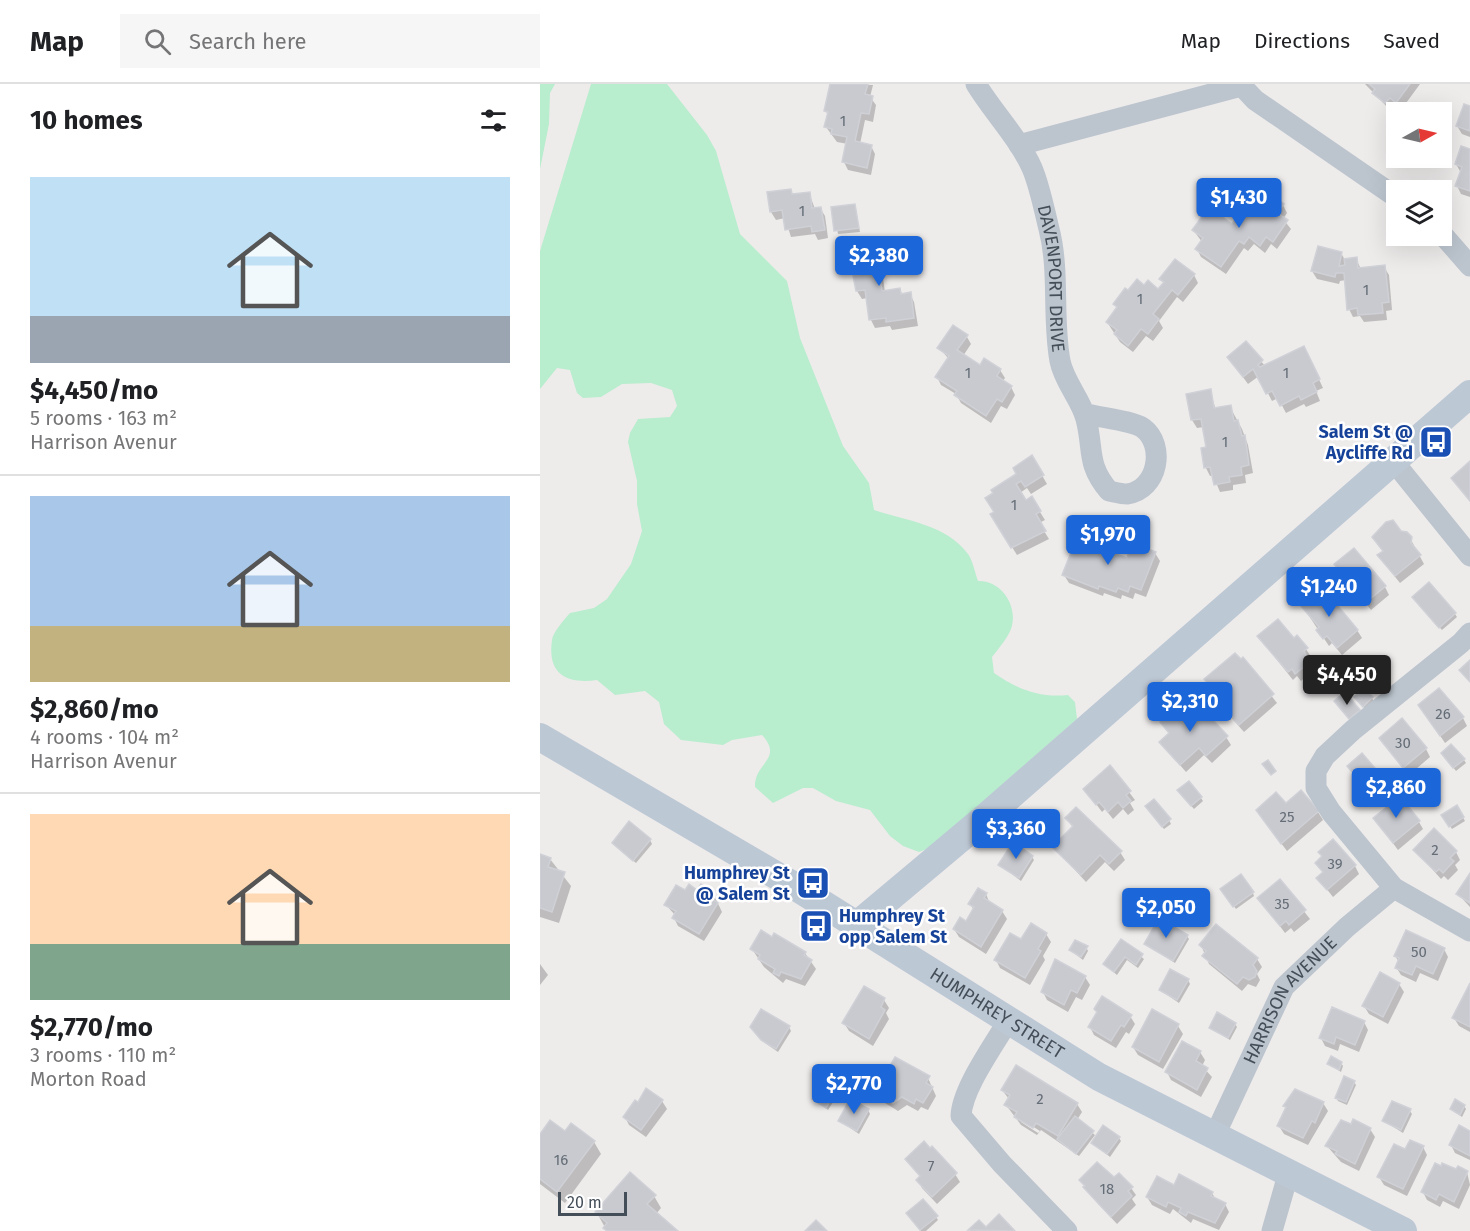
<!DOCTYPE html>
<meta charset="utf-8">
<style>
:root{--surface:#fff;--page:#f6f6f6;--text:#202124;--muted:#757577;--line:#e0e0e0;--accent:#1b66d8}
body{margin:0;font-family:"Fira Sans",sans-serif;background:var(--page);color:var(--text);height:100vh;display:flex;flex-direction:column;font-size:22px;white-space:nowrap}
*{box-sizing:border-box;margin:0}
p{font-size:20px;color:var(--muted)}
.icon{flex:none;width:33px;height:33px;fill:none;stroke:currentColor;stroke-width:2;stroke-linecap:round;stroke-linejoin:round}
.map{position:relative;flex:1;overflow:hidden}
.sheet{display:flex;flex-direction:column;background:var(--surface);width:540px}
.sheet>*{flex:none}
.needle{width:39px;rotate:82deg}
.fabs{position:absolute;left:846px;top:18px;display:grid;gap:12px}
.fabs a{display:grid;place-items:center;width:66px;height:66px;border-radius:0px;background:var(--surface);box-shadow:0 6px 24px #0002;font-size:30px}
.scale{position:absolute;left:18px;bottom:15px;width:69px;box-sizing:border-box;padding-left:6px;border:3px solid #444e58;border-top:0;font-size:16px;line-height:21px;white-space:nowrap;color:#444e58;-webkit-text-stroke:4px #fff;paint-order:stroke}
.price{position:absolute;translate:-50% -51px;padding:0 14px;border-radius:6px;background:var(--accent);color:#fff;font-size:20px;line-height:39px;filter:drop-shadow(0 2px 3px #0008)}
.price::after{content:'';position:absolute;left:50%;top:36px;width:18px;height:14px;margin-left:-9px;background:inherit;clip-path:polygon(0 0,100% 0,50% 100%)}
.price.current{background:#222;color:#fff}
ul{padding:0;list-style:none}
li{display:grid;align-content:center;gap:12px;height:318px;padding:0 30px}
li+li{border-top:2px solid var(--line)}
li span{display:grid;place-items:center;height:186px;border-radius:0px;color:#555}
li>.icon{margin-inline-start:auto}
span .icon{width:108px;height:108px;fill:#fffc;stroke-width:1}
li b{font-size:26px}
h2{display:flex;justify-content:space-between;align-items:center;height:72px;padding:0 30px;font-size:26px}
header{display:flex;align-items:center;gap:36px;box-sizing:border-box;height:84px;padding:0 30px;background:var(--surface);border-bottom:2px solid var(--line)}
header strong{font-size:28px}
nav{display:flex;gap:33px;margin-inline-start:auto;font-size:21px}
.search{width:420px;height:54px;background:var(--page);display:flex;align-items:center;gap:15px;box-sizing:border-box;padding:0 21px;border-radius:0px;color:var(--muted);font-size:22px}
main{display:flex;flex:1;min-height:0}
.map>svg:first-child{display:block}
.green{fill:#b8edce}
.shadow{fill:#0003;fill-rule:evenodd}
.building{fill:#c8cad0;stroke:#cfd1d7;stroke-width:1.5}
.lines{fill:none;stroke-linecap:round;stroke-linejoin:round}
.minor{stroke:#bcc5ce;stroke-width:21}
.secondary{stroke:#bdc8d5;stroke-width:28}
.labels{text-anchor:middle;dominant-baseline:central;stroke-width:5;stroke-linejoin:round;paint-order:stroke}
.number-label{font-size:15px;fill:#656d76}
.street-label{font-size:18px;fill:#444e58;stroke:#fff}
.transit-label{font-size:18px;font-weight:bold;fill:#164399;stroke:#fff;text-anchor:end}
</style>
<header>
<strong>Map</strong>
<div class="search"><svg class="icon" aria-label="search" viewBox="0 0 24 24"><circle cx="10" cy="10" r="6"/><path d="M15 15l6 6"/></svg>Search here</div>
<nav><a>Map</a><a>Directions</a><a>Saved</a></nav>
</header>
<main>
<section class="sheet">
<h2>10 homes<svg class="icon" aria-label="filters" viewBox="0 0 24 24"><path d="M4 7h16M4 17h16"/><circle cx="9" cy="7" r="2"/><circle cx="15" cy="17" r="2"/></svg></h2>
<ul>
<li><span style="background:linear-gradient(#bfe0f5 75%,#9aa5b1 0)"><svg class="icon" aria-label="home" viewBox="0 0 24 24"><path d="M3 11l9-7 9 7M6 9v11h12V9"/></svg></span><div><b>$4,450/mo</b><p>5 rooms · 163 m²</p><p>Harrison Avenur</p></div></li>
<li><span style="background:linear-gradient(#a9c7e8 70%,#c2b280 0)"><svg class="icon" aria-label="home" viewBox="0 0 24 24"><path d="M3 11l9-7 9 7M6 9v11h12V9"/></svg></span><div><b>$2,860/mo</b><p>4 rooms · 104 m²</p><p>Harrison Avenur</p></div></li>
<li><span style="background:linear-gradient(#ffd9b3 70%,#7fa58c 0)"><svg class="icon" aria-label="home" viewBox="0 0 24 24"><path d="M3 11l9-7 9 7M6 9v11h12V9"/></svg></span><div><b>$2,770/mo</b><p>3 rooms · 110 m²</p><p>Morton Road</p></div></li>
</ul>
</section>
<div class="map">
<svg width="930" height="1147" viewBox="0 0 930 1147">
<rect width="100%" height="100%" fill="#eeebeb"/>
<g class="green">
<polygon points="0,0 15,0 10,9 9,40 0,85"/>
<path d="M51,0H127L167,51L176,67L200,150L247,197L260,254L303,362L329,399L334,426C366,437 406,440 428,470C433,477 435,489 438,497C461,496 479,522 471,545C467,555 458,565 452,573L454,589C477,605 499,614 528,611L535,618L537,635L392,763L379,768L363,762L350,752L330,726L296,717L273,704H263L233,719L215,703C214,679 244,675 222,651L192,656L183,661L141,656L124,640L119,618L105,607L75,611L57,596C27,600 7,591 12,556C13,548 24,536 30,529L54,524L67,515L91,480L102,447L97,420V397L88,358L90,349L98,335L130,333L137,322L132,306L111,299L82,300L61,313L43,314L37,309L30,286L17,284L0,305V167Z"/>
</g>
<g class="shadow">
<polygon points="291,0 333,1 330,13 336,21 333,38 325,36 320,60 331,62 335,70 331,91 308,86 304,78 308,60 297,58 286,43 288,32 286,27"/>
<polygon points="825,0 880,0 861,26 855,21 850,26"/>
<polygon points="930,23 930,53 922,50 917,42"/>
<polygon points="930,67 930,113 921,110 917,102 921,89 916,80"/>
<polygon points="250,106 253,112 269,109 275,125 280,124 285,132 288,154 278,156 275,150 251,153 245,134 236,136 231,128"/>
<polygon points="743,121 747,129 743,135 751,145 737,165 731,160 725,169 714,160 708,167 704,164 686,190 661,173 657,165 662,158 654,147 692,142 720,124"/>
<polygon points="315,122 320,148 298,150 293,125"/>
<polygon points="334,159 339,167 345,208 360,206 363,211 370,210 374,218 378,242 352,246 350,242 335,244 331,236 327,214 322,215 317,207 320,192 316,185"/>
<polygon points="801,169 805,176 816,175 821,185 844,183 849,191 852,226 846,227 847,236 824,238 820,232 813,233 809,225 806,196 800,197 799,200 777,195 772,187"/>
<polygon points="654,191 658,199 643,218 637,213 619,237 623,244 613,257 606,252 593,268 580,258 567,238 577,225 575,220 588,208 605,203 618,207 624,200 621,195"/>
<polygon points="427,253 431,260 423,272 440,283 460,286 465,294 462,298 471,303 475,311 467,325 461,322 451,339 421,319 416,310 401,301 397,293 409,275 399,264"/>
<polygon points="706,259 725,282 768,272 783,304 776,307 780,317 766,323 764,320 746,329 738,314 732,317 719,292 708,300 689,274"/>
<polygon points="670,307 676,326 690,323 702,345 708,361 713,389 705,391 706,399 693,401 693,406 680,408 673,391 670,392 666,384 668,365 664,343 657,344 652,336"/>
<polygon points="492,374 507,400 491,410 487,404 480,409 485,418 492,414 500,428 505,436 499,439 509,455 477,471 452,431"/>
<polygon points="861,449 870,454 884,480 860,499 844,479 839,472 844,468 834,454"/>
<polygon points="568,459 573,467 572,470 587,476 615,469 620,477 606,513 595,509 593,515 582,511 581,515 564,509 563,512 529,499 524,491 547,462"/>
<polygon points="796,481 845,503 849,511 831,526"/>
<polygon points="876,517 915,530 917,533 902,546"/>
<polygon points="763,523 817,546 822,554 802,571 792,559 789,562"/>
<polygon points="719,553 754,557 766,565 771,573 767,575 773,586 761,597 757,592 753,596"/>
<polygon points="703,575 737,619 704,648 673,613 666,595"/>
<polygon points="832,614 834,618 825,625 818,617"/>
<polygon points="885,629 923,634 927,642 905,659"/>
<polygon points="649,632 686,653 691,661 672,679 664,671 646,688 621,659 630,651 622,639"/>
<polygon points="841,654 886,665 890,673 869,691"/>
<polygon points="822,671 841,694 828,706 810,685"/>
<polygon points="905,673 924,676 926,679 916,687"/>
<polygon points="570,683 595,716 590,719 594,726 588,731 583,725 573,735 565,725 562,728 545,705"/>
<polygon points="641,710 661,714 663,717 654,725"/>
<polygon points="854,719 879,738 883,745 858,766 835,735"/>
<polygon points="917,723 925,737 912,745 903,731"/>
<polygon points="609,726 629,736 631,740 624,745"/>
<polygon points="778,728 783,736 747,767 722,734"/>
<polygon points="527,734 580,768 585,776 574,787 565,778 546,798 514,763 533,744"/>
<polygon points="110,756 112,760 96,779 73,759"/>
<polygon points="875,766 916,768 920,776 915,781 918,786 908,796 904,792 901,795"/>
<polygon points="780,768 815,782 819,790 793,813 778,794 783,789 777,779 783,773"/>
<polygon points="0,772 10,775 31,802 19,839 0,833"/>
<polygon points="492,773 494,776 481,797 460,781"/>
<polygon points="930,791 930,823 918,810"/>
<polygon points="740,797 770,835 754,848 751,844 745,849 719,814"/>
<polygon points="146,808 173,809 182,828 164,857 138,842 134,834 135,831 126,821"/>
<polygon points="684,809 713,809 714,812 696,825"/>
<polygon points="446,810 450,820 462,827 467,835 446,870 419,853 414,845 426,839 434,826 430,820"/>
<polygon points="506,850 511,858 503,872 505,876 490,901 460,884 456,876 482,857"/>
<polygon points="647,852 649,855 635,879 606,860"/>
<polygon points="581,857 604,875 598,884 587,876 577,891 565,881"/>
<polygon points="661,861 717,875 722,883 717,890 720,896 716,903 708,900 702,907 669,880"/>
<polygon points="546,863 548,867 543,876 530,866"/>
<polygon points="212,865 265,869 276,885 265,902 246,895 243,899 224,883"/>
<polygon points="904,865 908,873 898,897 880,889 876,898 861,891 856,883 859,878 855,872"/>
<polygon points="0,880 8,891 0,901"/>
<polygon points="545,893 550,901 542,916 536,913 528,928 507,916 503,908"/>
<polygon points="648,896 650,900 639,919 620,906"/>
<polygon points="859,900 864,908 848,940 829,930 824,922"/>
<polygon points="930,902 930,948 919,942 914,934"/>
<polygon points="324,904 344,916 349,924 346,929 349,935 333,962 309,947 304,939"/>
<polygon points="555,925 590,932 595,940 589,950 586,948 576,964 554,951 550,943 558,929"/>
<polygon points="613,927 638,942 643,950 623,985 598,971 593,963"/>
<polygon points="824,938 828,946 819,968 800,960 798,967 785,962 781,954"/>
<polygon points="695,940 697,943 690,956 671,944"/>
<polygon points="249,943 251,947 238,968 225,959 214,947"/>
<polygon points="660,968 665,976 662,982 672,993 661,1013 631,996 627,988"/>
<polygon points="801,979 803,982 801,988 789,980"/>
<polygon points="388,994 396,1012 388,1026 381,1023 378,1027 367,1021 358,1027 345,1019 340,1010"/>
<polygon points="286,996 300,1007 288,1026 274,1015"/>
<polygon points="814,998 816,1001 807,1021 798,1017 796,1013"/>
<path d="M462,1006L537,1020L542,1028L537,1036L555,1051L539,1072L501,1046L497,1051L481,1041L466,1021L469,1015ZM481,1035L500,1047L498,1049L481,1038Z"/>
<polygon points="122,1017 127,1025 106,1053 89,1041 85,1033 99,1020"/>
<polygon points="783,1019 788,1027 768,1061 744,1050 739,1042 747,1026 745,1022"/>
<polygon points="924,1022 926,1025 922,1033 911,1025"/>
<polygon points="328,1026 330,1030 319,1050 300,1037"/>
<polygon points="870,1027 872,1030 863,1049 844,1037"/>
<polygon points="830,1045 835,1053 819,1087 801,1078 787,1062"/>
<polygon points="26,1049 54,1058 61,1070 25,1119 0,1100 0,1052"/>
<polygon points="930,1049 930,1076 915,1069 911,1061"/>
<polygon points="579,1054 581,1057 570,1073 553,1059"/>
<polygon points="883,1063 887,1071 867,1112 844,1101 839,1093 866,1067"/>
<polygon points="367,1075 415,1090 420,1098 397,1120 382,1104 378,1096 381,1093"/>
<polygon points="927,1088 930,1101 919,1125 903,1117 900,1123 887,1116 883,1108"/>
<polygon points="574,1095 591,1104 596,1111 592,1115 596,1121 577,1140 550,1111 541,1096"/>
<polygon points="634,1103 672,1109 676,1116 685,1120 689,1128 679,1146 653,1135 651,1139 633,1125 630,1130 612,1121 607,1113"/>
<polygon points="114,1112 121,1124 116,1130 136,1147 67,1147 57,1129"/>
<polygon points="459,1132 473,1147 430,1147 439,1138 446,1145"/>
<polygon points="369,1133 396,1133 398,1136 386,1147 381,1147"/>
</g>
<g class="building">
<polygon points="290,0 328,0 325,10 333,12 329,30 321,29 315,57 332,61 327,84 302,78 307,53 291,50 292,45 284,43 288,28 284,27"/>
<polygon points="829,0 870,0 856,19 850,14 845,19 832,9 835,5"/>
<polygon points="924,20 930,22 930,47 916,42"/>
<polygon points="921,62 930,65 930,107 915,102 922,83 915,80"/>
<polygon points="251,105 252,110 270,108 272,124 281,123 285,146 272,148 271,142 245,146 242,126 230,128 227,108"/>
<polygon points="729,110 744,120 737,129 748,136 733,158 726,153 720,162 709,153 704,160 699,157 681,183 655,165 663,154 652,146 669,123 692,140 710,115 719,122"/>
<polygon points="315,120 319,144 294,147 291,123"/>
<polygon points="335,158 342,207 360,204 361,210 371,208 374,234 346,238 346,234 329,236 325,206 316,207 313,192 328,189 327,184 314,186 310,161"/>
<polygon points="778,162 802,168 799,182 805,181 804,175 817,173 818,184 845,181 849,218 842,219 843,229 818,231 817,224 807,226 804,189 796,189 795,193 771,187"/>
<polygon points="635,175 655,190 638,211 632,206 613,230 619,235 608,250 601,245 588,262 574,250 577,246 566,238 577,223 573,220 585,204 588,206 597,195 604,201 608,196 618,205 624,198 619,195"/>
<polygon points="413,241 428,251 417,266 440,281 444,274 461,285 457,292 472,302 462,318 457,315 446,332 414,311 417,307 395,293 409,272 397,264"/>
<polygon points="706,257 723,276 718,281 720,283 764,262 780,295 773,299 777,308 761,316 759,312 740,322 732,307 726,310 713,285 703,293 687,273"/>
<polygon points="671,305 674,324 691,321 694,337 698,336 702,352 705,351 709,381 701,383 702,391 689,393 690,398 674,401 670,383 664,384 661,364 666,363 661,335 651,336 646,310"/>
<polygon points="492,371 504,391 485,403 481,397 476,400 486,416 492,412 501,427 496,430 506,447 471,464 450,430 454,428 445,414 453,409 451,406 476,390 473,384"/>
<polygon points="930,377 930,417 911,394"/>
<polygon points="853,436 861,447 867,448 872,453 871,459 881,471 855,492 837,471 843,467 832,453 846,438"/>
<polygon points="551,450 569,458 566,466 587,474 592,459 616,468 601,506 590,502 588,508 578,504 576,508 559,502 558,505 522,491 536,456 547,460"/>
<polygon points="814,464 846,502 825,519 794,480"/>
<polygon points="889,498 916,529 899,544 872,513"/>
<polygon points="783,504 818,546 797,564 787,552 783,555 776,546 779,543 761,522"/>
<polygon points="738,535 754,554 757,551 768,564 764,567 770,578 755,590 752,585 748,588 717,552"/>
<polygon points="695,569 701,575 703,573 734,610 699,641 667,605 670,602 664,595"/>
<polygon points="930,576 930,598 919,586"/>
<polygon points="824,604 833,613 823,623 814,613"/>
<polygon points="899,604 924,633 900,652 878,621"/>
<polygon points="805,608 820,626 809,635 794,617"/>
<polygon points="640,620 649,630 659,621 688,652 666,672 659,664 640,681 619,658 629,649 620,638"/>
<polygon points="862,634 887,664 863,684 839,654"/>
<polygon points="911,660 925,675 913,684 901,669"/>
<polygon points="822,669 840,690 825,703 807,682"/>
<polygon points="728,676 736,687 731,691 722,680"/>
<polygon points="570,681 591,707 586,711 591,717 583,724 578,718 568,728 559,718 556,721 543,705"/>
<polygon points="649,697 662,713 651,722 637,706"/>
<polygon points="761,706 779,727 741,760 716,726 736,708 746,719"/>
<polygon points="858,710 880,737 853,759 833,734 853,718 851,716"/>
<polygon points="614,715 631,735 622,743 605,722"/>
<polygon points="917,721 924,733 909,743 901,731"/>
<polygon points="536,723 582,767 569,780 560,771 541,791 512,763 533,742 525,734"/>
<polygon points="89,737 111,755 93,777 72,759"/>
<polygon points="894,744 917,767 910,774 914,777 903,789 899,785 896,788 873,766"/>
<polygon points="793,755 816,781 787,806 776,794 783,788 775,779 782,772 778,768"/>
<polygon points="473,758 493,772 479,794 458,781"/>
<polygon points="0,770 11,774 8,783 25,788 12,828 0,824"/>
<polygon points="930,789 930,819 916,810"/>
<polygon points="701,790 714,808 693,823 680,805"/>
<polygon points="740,795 766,826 749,841 746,837 740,842 717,814"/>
<polygon points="149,800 157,806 161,800 174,808 170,813 178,819 159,850 132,834 136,827 124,821 136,801 145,806"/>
<polygon points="438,804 447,809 444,814 463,826 441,863 413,845 420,833 426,837 434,823 428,820"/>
<polygon points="619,834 648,851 633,877 604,860"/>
<polygon points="491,839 507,849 498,865 501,867 485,894 454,876 470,849 481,855"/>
<polygon points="676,840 718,874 713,881 717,887 715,893 709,896 703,893 697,900 662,872 666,867 659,861"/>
<polygon points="221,846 232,853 234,849 266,868 264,871 272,876 261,895 241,888 239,892 233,889 235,885 218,875 220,871 210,865"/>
<polygon points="866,846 905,864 893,890 876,882 872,891 855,884 859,874 854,872"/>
<polygon points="581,855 603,870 596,881 585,873 574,888 563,880"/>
<polygon points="535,856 548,862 541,873 529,866"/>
<polygon points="515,875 546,892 537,909 531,906 524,921 501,908"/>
<polygon points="630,885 649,895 637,916 619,906"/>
<polygon points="840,888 860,899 843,933 822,922"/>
<polygon points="930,899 930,943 912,934"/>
<polygon points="324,902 345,914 341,923 345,926 329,955 302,939"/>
<polygon points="562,912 592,931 584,943 581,941 571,957 548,943 557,928 554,925"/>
<polygon points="792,923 825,937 815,961 796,953 794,960 779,954"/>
<polygon points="221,925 250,942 236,965 221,956 210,943"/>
<polygon points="612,925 639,940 619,978 592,963"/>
<polygon points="677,928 696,939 688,954 669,944"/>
<polygon points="642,957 661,967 656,977 668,984 657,1006 625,988"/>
<polygon points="791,972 802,978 799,986 787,980"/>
<polygon points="355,973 390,992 386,999 393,1003 383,1019 376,1015 374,1020 362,1013 353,1019 339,1011 337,1004"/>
<polygon points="476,981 538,1019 518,1052 496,1039 493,1044 474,1033 477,1028 464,1021 470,1011 461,1006"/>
<polygon points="804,992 815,997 806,1018 795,1014"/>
<polygon points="286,994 299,1002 286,1024 272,1015"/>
<polygon points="106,1004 123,1016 101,1046 83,1033 95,1016 98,1018"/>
<polygon points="755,1005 784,1018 775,1039 772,1037 763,1054 737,1042 746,1023 743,1022"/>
<polygon points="310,1015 329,1025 317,1047 298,1037"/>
<polygon points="915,1015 925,1021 920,1031 910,1025"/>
<polygon points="852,1017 871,1025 861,1046 842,1037"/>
<polygon points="535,1032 554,1047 536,1070 517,1055"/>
<polygon points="813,1035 831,1044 815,1080 795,1070 797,1067 785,1062 801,1036 811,1040"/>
<polygon points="10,1036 25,1047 31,1039 55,1057 17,1108 0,1095 0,1050"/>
<polygon points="563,1041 580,1053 567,1070 551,1059"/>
<polygon points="919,1041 930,1047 930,1072 909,1061"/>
<polygon points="870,1056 884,1062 863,1105 837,1093 854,1060 865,1065"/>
<polygon points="384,1057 390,1064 392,1062 417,1089 392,1113 376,1096 380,1092 365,1075"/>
<polygon points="557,1078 574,1093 579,1089 593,1103 588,1107 592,1112 571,1133 543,1103 545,1102 539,1096"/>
<polygon points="895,1079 901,1082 902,1079 916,1085 918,1082 928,1087 914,1118 899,1110 896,1116 881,1108"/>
<polygon points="90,1088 116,1111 107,1120 138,1147 67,1147 63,1144 67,1139 55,1128"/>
<polygon points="639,1090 673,1108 671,1112 686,1119 675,1139 648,1128 646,1132 639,1128 641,1124 628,1118 626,1123 606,1113 617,1092 634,1101"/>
<polygon points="383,1115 398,1132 380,1146 366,1129"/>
<polygon points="459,1130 475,1147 428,1146 439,1136 446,1143"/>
<polygon points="276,1136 287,1147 265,1147"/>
</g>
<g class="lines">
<g class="minor">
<path id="s1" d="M436,0C453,28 478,53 492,84C500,103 504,125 509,145C520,188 512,233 520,277C524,298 541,315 546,335C554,366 546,380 569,407C574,408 582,410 587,410C618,406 626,361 603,344C591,336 560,334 544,329"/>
<polyline points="700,0 715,16 856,113"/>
<polyline points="479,61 701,2"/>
<polyline points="902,150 930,182"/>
<polyline points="854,378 930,472"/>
<polyline points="930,549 921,559 813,646 785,672 776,687 776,704 791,728 854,804 930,847"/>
<path d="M469,935C455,960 422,1004 421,1032L462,1080L527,1147"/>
<path id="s2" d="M674,1053L744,903L807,843L854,804"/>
<polyline points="732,1147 748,1091"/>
</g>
<g class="secondary">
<path id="s3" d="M0,653L256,803L559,993L863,1147"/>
<polyline points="317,841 447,732 930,310"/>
</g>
</g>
<defs>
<symbol id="bus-square" viewBox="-11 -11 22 22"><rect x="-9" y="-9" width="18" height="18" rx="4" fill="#1a4fb4" stroke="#fff"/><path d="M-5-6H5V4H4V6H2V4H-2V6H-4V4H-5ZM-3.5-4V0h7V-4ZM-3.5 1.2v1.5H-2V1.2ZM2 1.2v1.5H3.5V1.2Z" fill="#fff"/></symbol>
</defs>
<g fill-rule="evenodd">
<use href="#bus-square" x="877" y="339" width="38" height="38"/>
<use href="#bus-square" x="254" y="780" width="38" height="38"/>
<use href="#bus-square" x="257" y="823" width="38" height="38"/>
</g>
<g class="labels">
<g class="number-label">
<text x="303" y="37">1</text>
<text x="262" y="127">1</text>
<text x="826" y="206">1</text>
<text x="600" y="215">1</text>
<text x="428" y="289">1</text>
<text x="746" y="289">1</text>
<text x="685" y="358">1</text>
<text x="474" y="421">1</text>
<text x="903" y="630">26</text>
<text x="863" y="659">30</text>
<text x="747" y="733">25</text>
<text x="895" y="766">2</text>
<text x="795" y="780">39</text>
<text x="742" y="820">35</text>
<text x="879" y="868">50</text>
<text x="500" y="1015">2</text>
<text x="21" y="1076">16</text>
<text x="391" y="1082">7</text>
<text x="567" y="1105">18</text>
</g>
<g class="street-label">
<text stroke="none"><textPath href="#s1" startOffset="214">DAVENPORT DRIVE</textPath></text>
<text stroke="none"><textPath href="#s2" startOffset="158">HARRISON AVENUE</textPath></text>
<text stroke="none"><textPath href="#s3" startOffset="534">HUMPHREY STREET</textPath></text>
</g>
<g class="transit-label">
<text x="873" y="348">Salem St @<tspan x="873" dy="21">Aycliffe Rd</tspan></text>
<text x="250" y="789">Humphrey St<tspan x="250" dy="21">@ Salem St</tspan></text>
<text x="299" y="832" text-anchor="start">Humphrey St<tspan x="299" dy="21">opp Salem St</tspan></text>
</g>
</g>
</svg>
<div class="fabs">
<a><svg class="needle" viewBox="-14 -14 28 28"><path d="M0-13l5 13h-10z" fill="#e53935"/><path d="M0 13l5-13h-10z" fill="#757577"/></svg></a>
<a><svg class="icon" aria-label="layers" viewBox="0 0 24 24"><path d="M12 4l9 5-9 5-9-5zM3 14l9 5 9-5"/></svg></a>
</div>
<div class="scale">20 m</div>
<b class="price" style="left:699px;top:145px">$1,430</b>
<b class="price" style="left:339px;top:203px">$2,380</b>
<b class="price" style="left:568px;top:482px">$1,970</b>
<b class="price" style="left:789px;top:534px">$1,240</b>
<b class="price current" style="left:807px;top:622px">$4,450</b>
<b class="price" style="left:650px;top:649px">$2,310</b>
<b class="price" style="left:856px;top:735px">$2,860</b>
<b class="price" style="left:476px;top:776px">$3,360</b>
<b class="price" style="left:626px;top:855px">$2,050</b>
<b class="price" style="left:314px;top:1031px">$2,770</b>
</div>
</main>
